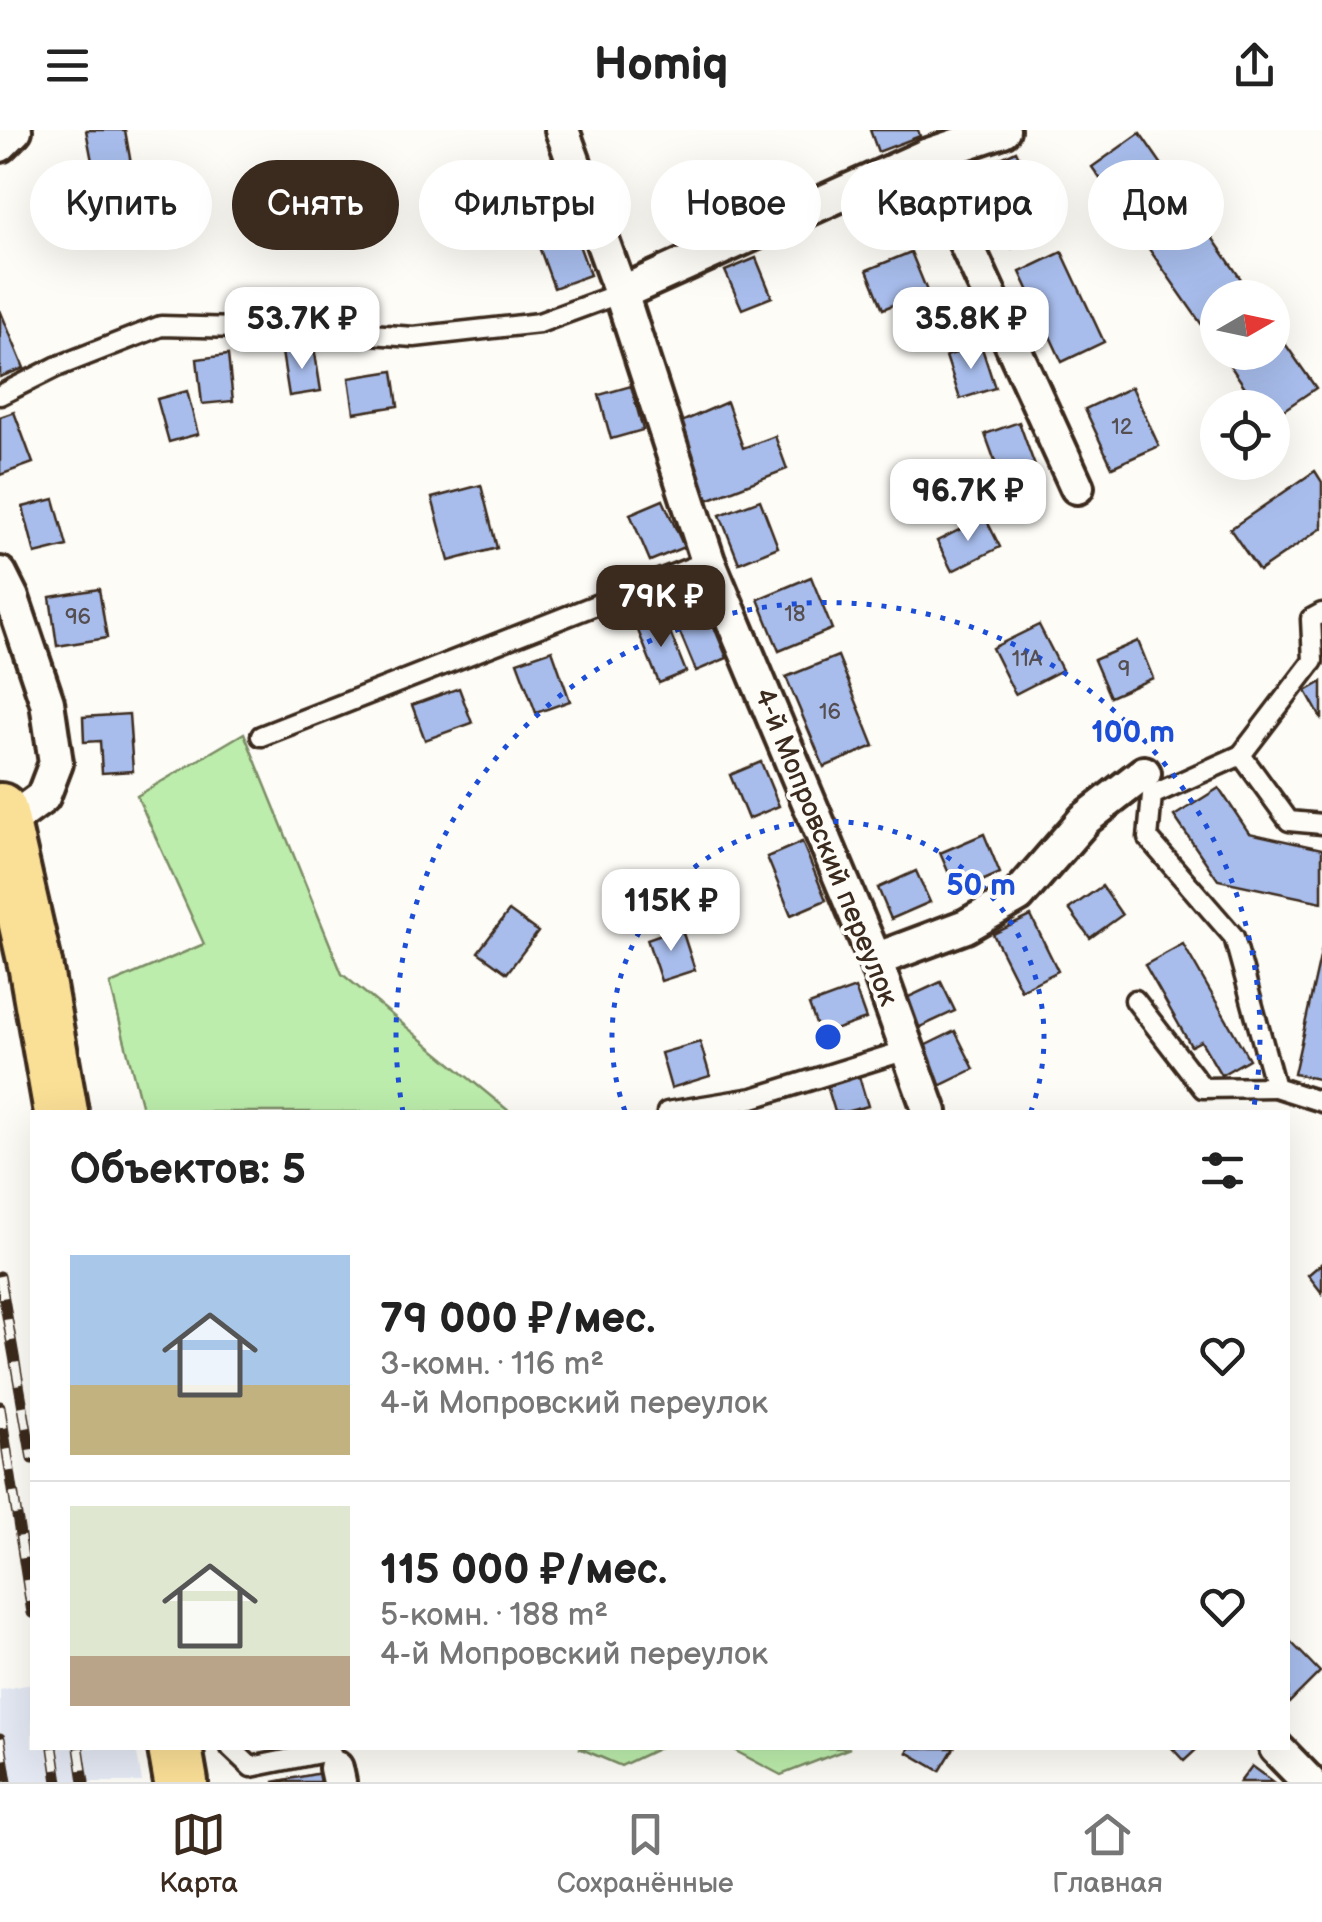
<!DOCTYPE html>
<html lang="ru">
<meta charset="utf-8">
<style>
:root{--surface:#fff;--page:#f6f6f6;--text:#222;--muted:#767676;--line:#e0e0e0;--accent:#3b2a1e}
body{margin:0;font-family:"Balsamiq Sans",sans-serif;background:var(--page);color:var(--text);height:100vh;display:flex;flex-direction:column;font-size:38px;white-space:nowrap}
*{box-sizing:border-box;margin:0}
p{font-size:32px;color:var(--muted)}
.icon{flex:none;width:55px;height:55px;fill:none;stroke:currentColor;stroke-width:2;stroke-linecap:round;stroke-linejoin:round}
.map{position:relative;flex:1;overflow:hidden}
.details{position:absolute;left:30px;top:980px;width:1260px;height:640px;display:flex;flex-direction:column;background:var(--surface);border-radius:0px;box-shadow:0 10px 40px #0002}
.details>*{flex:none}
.banner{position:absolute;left:30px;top:30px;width:1262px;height:90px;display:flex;gap:20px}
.needle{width:65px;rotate:81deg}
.buttons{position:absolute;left:1200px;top:150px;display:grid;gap:20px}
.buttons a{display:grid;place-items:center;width:90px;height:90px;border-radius:50%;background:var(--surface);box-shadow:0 10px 40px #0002;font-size:50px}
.price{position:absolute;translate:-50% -85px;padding:0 22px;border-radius:20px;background:#fff;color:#222;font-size:32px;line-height:65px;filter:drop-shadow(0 2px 5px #0008)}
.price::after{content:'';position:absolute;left:50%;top:60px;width:30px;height:22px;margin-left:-15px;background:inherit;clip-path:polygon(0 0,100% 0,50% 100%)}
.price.selected{background:var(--accent);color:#fff}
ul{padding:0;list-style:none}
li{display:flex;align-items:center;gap:30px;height:250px;padding:0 40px}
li+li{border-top:2px solid var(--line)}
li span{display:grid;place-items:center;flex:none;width:280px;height:200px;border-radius:0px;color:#555}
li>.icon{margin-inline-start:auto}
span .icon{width:120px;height:120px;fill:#fffc;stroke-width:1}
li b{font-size:42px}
h2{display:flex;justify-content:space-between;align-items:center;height:120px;padding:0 40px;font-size:42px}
.pill{padding:0 35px;border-radius:45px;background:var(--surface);box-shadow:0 10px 40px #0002;font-size:35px;line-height:90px}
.pill.selected{background:var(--accent);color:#fff}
header{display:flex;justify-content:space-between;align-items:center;height:130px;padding:0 40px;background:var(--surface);font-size:45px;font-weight:600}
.tabs{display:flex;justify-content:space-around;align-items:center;height:140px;border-top:2px solid var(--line);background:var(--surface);font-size:28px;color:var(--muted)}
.tabs a{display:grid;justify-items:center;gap:5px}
.tabs .selected{color:var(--accent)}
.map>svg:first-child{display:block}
.built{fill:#e4e9f4}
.green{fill:#bcedac;stroke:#7c8c65;stroke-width:2.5}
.building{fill:#a8bdec;stroke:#3b2a1e;stroke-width:2.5}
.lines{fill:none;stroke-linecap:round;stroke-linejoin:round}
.lane-casing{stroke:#3b2a1e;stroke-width:25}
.street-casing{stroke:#3b2a1e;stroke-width:40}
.primary-casing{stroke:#3b2a1e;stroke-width:60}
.lane{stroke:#fdfcf7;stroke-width:18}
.street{stroke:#fdfcf7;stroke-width:32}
.primary{stroke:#fadf96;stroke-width:52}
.rail-casing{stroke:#3b2a1e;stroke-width:11}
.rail{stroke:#fdfcf7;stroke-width:8;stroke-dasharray:22;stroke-linecap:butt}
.ring{fill:none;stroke:#1d4ed8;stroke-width:5;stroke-dasharray:5 10}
.labels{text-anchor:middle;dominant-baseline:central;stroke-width:8;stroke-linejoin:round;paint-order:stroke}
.number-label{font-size:22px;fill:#564f52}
.street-label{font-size:28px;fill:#3b2a1e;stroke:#fdfcf7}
.centre{fill:#1d4ed8;stroke:#fdfcf7;stroke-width:5}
.ring-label{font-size:30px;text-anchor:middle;font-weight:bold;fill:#1d4ed8;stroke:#fdfcf7;stroke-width:8;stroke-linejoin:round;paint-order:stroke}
</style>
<header><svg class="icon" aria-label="menu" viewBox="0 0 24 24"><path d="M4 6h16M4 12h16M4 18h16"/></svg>Homiq<svg class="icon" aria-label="share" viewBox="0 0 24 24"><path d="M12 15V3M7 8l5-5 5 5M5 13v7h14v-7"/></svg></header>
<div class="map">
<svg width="1322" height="1652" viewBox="0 0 1322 1652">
<rect width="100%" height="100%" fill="#fdfcf7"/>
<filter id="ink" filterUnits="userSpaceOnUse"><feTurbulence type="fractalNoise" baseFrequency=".01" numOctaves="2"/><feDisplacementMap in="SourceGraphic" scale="20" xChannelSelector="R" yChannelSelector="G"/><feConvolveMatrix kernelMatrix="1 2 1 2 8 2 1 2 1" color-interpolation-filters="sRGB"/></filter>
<g filter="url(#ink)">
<polygon class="built" points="32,1554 32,1618 136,1618 142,1652 0,1652 0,1560"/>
<g class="green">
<polygon points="244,603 342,844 510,982 143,982 110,854 204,814 137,666"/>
<polygon points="579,1618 659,1618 621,1636"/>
<polygon points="730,1618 850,1618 781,1645"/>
</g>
<g class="building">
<polygon points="86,0 125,0 133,45 96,52"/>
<polygon points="870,0 918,0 920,6 878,22"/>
<polygon points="1140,3 1254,168 1218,168 1218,218 1092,37"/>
<polygon points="1016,21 1053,99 1012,118 976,40"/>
<polygon points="735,61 747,91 707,108 695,78"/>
<polygon points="375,64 381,106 326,114 320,72"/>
<polygon points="574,101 590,145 554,158 538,114"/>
<polygon points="911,122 927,161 883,179 867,140"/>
<polygon points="1062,122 1104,212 1062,232 1020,142"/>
<polygon points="756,128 772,167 742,179 725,141"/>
<polygon points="0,180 24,238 0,247"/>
<polygon points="1272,195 1316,258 1272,288 1272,278 1259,278 1221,222 1272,222"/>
<polygon points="981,215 995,258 960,269 946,226"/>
<polygon points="314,217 321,261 289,266 282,222"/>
<polygon points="228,225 233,271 202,274 197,229"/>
<polygon points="393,241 398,276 354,283 349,248"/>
<polygon points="631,256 643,300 611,309 599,265"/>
<polygon points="1132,257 1159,316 1112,337 1085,279"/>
<polygon points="187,261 198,304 169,312 157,269"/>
<polygon points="727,272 743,318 775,306 787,339 707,370 679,293"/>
<polygon points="14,282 33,333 0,345 0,287"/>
<polygon points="1019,292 1036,339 1002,351 985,304"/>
<polygon points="1315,341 1322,352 1322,398 1259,441 1230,399"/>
<polygon points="481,355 497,418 449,431 432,368"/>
<polygon points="54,369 67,416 35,424 23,377"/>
<polygon points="663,370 684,417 650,431 630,384"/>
<polygon points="760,370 778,417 739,433 720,385"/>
<polygon points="985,387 1000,417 952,441 937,411"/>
<polygon points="811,447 832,499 779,521 758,469"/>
<polygon points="99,459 107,508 57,516 50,467"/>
<polygon points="704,473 727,528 696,541 673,486"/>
<polygon points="664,487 686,542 659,553 637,498"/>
<polygon points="1039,495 1062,540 1015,564 992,518"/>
<polygon points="1138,511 1153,548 1110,567 1094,530"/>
<polygon points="552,520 570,571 536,583 517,532"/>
<polygon points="838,526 874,616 824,637 786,547"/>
<polygon points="1322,552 1322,590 1306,561"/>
<polygon points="459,558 472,593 425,610 412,575"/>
<polygon points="129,584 133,641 102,643 100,611 84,612 83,587"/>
<polygon points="761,632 779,676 748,689 730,645"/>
<polygon points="1219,658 1249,703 1322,719 1322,772 1218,750 1174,686"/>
<polygon points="984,704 1000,743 957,762 940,723"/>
<polygon points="802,712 826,770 791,785 767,727"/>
<polygon points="916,741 930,772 891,789 878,758"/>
<polygon points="1102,756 1122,785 1090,808 1069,779"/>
<polygon points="509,781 538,802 507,843 478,822"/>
<polygon points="1031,786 1058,841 1021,860 993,804"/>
<polygon points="681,797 695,840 661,851 647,809"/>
<polygon points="1183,814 1249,929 1221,945 1201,911 1191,916 1145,835"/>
<polygon points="1322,818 1322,950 1294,944"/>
<polygon points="941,852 955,881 918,898 904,869"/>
<polygon points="855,858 866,889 820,905 809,875"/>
<polygon points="955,901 974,939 937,957 918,919"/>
<polygon points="700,912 710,946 671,958 661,923"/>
<polygon points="858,943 868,976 845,982 835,982 826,952"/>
<polygon points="1322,1133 1322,1163 1308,1145"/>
<polygon points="1290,1511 1320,1542 1288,1574 1288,1514"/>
<polygon points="910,1618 954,1618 940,1641 907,1622"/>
<polygon points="1172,1618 1198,1618 1184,1631"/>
<polygon points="1252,1636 1274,1652 1240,1652"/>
<polygon points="321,1643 323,1652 273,1652"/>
</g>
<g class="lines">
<defs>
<g id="lane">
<polyline points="0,265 56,237 161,196 312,200 414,207 539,193 621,163"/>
<polyline points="261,606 708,431"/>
<polyline points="1241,625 1313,531 1311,489 1322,483"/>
<polyline points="1322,694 1289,691 1241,625 1152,665 1148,708 1234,807 1275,957 1322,972"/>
<polyline points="1135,870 1203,958 1275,957"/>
<polyline points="667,982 753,968 907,920"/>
<polyline points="231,1618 251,1637 330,1621 336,1638"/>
</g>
<g id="street">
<polyline points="562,0 621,163 708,431 875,830 930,982"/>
<polyline points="0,15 15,0"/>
<polyline points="926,26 1077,357"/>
<polyline points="621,163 926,26 1003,0"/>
<polyline points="0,444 12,468 47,572 56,633 43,667 5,695"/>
<polyline points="875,830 966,796 1018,766 1085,689 1144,643"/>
<polyline points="1276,1618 1309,1652"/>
<polyline points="336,1638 339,1652"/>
</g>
<g id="primary">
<polyline points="0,680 35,834 61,982"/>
<polyline points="175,1618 181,1652"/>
</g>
</defs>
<use href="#lane" class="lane-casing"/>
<use href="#street" class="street-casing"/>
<use href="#primary" class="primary-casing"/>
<use href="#lane" class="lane"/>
<use href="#street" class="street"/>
<use href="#primary" class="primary"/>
<defs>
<g id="rail">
<polyline points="0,1146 32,1329"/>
<polyline points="0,1276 32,1483"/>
<polyline points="0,1608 7,1652"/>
<polyline points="53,1618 58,1652"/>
<polyline points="79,1618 84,1652"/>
</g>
</defs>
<use href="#rail" class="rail-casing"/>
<use href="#rail" class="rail"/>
</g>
</g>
<g class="ring">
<path d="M625 981A216 216 0 1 1 1031 981"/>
<path d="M403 982A432 432 0 1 1 1253 982"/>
</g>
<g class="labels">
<g class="number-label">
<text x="1122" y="297">12</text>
<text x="795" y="484">18</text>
<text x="78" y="487">96</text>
<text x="1027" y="529">11А</text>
<text x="1124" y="539">9</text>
<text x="830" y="582">16</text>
</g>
<g class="street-label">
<text transform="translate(826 717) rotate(68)">4-й Мопровский переулок</text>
</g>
</g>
<circle cx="828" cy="907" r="15" class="centre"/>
<g class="ring-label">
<text x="1133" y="612">100 m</text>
<text x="981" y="765">50 m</text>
</g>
</svg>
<div class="buttons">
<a><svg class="needle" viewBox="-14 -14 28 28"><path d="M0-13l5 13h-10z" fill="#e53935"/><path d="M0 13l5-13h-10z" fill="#767676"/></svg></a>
<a><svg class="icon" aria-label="locate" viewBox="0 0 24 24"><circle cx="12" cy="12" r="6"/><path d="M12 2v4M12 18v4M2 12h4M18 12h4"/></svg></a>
</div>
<b class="price" style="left:302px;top:242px">53.7K ₽</b>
<b class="price" style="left:971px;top:242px">35.8K ₽</b>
<b class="price" style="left:968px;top:414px">96.7K ₽</b>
<b class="price selected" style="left:661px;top:520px">79K ₽</b>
<b class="price" style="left:671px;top:824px">115K ₽</b>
<div class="banner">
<a class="pill">Купить</a>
<a class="pill selected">Снять</a>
<a class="pill">Фильтры</a>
<a class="pill">Новое</a>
<a class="pill">Квартира</a>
<a class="pill">Дом</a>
</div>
<section class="details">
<h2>Объектов: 5<svg class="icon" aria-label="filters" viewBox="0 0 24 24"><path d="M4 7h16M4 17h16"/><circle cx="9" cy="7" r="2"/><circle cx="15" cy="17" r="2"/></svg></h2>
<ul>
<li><span style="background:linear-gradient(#a9c7e8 65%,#c2b280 0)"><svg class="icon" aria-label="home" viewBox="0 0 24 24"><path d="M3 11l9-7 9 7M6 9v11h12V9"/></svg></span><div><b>79 000 ₽/мес.</b><p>3-комн. · 116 m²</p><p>4-й Мопровский переулок</p></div><svg class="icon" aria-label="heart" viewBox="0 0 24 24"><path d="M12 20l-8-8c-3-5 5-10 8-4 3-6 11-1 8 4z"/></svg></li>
<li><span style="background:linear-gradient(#dfe7d0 75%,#b9a48a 0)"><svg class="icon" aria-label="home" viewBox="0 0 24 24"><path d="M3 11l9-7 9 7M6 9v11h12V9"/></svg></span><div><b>115 000 ₽/мес.</b><p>5-комн. · 188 m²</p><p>4-й Мопровский переулок</p></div><svg class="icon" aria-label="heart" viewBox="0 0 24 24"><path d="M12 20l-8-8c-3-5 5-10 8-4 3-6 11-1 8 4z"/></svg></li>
</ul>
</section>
</div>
<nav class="tabs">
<a class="selected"><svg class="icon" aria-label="map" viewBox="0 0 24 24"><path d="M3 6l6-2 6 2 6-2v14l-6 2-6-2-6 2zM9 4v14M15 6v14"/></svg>Карта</a>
<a><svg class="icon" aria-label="saved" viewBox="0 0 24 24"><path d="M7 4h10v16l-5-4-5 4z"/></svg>Сохранённые</a>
<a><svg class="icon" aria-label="home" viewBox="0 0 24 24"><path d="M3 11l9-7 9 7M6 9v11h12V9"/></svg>Главная</a>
</nav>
